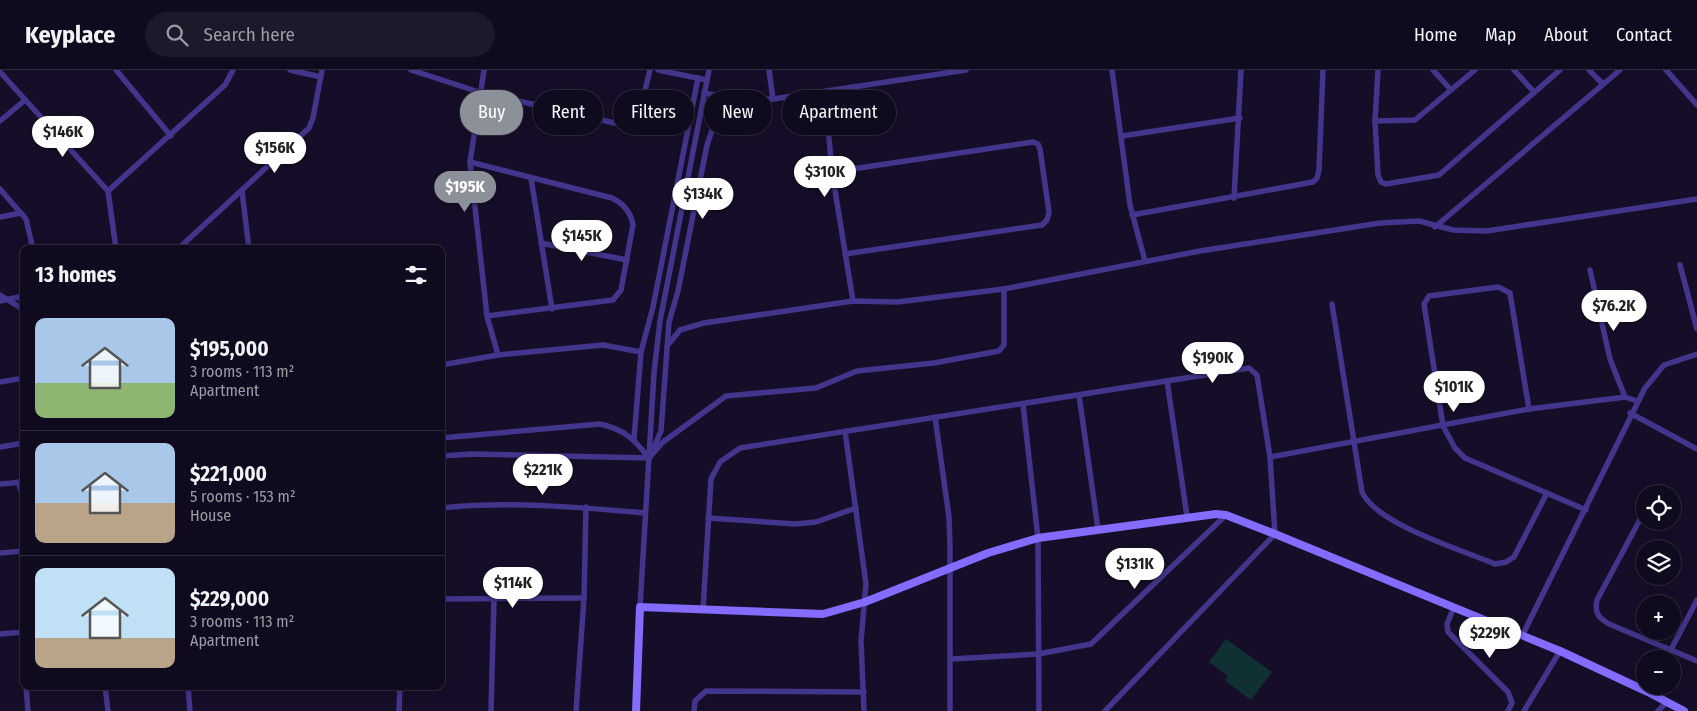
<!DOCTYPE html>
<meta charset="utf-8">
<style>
:root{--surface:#100a1e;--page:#1e182b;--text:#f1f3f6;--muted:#9c9aa4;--line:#302b3c;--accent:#8c9099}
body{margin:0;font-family:"Fira Sans Condensed",sans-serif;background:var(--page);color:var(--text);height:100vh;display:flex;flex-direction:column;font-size:19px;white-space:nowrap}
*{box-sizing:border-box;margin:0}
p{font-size:16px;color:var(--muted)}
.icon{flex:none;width:28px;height:28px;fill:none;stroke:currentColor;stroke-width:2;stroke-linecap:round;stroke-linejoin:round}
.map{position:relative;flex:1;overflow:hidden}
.sheet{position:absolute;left:20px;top:175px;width:425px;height:445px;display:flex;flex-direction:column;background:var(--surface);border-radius:10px;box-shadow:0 2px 12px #0003,0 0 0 1px var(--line)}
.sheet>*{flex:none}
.hud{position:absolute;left:460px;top:20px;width:475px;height:45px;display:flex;gap:10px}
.buttons{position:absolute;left:1636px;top:415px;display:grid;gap:10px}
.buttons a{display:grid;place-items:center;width:45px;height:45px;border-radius:50%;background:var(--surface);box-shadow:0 2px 12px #0003,0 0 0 1px var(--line);font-size:25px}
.price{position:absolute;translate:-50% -42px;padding:0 11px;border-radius:18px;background:#fff;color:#222;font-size:16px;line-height:32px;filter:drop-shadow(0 1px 2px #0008)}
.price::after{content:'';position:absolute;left:50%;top:30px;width:15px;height:11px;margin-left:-8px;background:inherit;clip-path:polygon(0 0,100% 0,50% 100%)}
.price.current{background:var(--accent);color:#fff}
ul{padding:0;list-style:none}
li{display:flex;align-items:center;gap:15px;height:125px;padding:0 15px}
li+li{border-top:1px solid var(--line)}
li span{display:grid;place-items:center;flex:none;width:140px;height:100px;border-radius:10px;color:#555}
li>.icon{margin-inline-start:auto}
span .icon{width:60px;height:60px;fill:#fffc;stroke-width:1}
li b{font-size:21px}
h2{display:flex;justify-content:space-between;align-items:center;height:60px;padding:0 15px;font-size:21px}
.pill{padding:0 18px;border-radius:22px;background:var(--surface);box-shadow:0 2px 12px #0003,0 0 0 1px var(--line);font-size:18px;line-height:45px}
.pill.current{background:var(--accent);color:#fff}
header{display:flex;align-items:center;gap:30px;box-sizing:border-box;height:70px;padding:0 25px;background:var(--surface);border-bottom:1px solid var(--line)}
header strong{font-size:24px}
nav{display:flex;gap:28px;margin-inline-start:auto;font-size:18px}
.search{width:350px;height:45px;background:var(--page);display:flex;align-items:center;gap:12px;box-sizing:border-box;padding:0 18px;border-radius:28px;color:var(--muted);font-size:19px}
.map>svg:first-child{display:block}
.green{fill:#103033}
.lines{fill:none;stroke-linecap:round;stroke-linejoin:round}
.street{stroke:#43358b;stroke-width:5.5}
.secondary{stroke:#836cff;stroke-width:8}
</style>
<header>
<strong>Keyplace</strong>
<div class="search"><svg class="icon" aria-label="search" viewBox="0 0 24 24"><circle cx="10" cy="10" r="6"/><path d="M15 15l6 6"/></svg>Search here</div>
<nav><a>Home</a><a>Map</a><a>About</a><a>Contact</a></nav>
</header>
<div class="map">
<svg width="1697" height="641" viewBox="0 0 1697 641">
<rect width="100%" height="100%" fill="#160e28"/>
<polygon class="green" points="1226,569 1272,602 1251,630 1225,611 1228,606 1209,592"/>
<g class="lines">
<g class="street">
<polyline points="116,0 171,66"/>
<polyline points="290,0 321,7"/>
<polyline points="411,0 479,22 628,56 638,49 650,0"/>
<polyline points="484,0 470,92 487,246 498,285"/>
<polyline points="658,0 707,10"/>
<polyline points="769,0 773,29"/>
<polyline points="1112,0 1130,135 1145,191"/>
<polyline points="1378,0 1375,51 1378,105 1381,112 1386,114 1439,105 1560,0"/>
<polyline points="1433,0 1451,20"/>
<polyline points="1514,0 1534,22"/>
<polyline points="1589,0 1603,14"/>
<polyline points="1666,0 1697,35"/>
<polyline points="0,2 108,121 116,179"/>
<polyline points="825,22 832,102 853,231"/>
<polyline points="704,23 735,29 773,29 966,0"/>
<polyline points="0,51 25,30"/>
<polyline points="1375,51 1415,50 1475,0"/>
<polyline points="1122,66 1240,48"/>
<path d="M470,92L612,128C624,134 631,142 633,155L621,220L613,230L487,246"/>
<polyline points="832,102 1033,72 1038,74 1040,79 1049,142 1047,150 1042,155 845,184"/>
<polyline points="531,108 552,239"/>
<polyline points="0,119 26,149 33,179"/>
<polyline points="108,121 225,15 233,0"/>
<polyline points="242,121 249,179"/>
<polyline points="1234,128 1241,0"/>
<polyline points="1132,145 1313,112 1317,108 1319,100 1323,0"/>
<polyline points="0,147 21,143"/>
<polyline points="1435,157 1620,0"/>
<polyline points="541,173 627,190"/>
<polyline points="178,179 309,58 313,48 322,0"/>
<polyline points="1680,195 1697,259"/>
<polyline points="1590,200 1610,289 1625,327"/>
<polyline points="0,225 24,240"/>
<polyline points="0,231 24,226"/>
<path d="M1332,234L1362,422C1376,454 1462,480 1495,494L1506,492L1514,487L1547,423"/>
<polyline points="667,276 680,260 704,253 853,231 897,232 1004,219 1200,181 1380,153 1419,151 1453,160 1487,161 1697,129"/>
<polyline points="641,282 653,237 698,8"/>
<polyline points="441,295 498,285 603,275 641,282 634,369"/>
<polyline points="1167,311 1187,446"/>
<polyline points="0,312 24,308"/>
<polyline points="1079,325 1098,459"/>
<polyline points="1023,334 1038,468 1039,641"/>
<polyline points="1529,339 1510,223 1498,217 1429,226 1424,234 1443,356 1455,378 1465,388 1586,440"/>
<polyline points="1630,343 1697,379"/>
<polyline points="935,347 949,447 950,476 950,641"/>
<polyline points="845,361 866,514 861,571 864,641"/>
<path d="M441,368L600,354C624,359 635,370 649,388"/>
<polyline points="0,377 24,373"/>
<polyline points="654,377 661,361 669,252 678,221 707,75 716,49 722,43 747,30"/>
<polyline points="441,386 472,384 649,388 663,372 726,326 816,318 857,301 934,293 999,281 1004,275 1004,219"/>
<polyline points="1270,387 1529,339 1625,327 1637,331"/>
<polyline points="18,412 24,428"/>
<polyline points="0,414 24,412"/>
<path d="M441,438C509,431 578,437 645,443"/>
<path d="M1644,442L1597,530C1594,543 1599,548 1609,554L1697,591"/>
<polyline points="708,448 795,454 816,452 856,438"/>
<polyline points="0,483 24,481"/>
<polyline points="441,529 584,528"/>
<polyline points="640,537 654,303 660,251 709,0"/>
<polyline points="1454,537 1447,554 1448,562 1508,622 1512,633 1508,641"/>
<polyline points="703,540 711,409 720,392 740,378 1249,298 1257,305 1270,387 1275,464 1105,641"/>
<polyline points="22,563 24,584"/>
<polyline points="0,564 24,562"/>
<polyline points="1522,566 1645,318 1664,295 1697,284"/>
<polyline points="951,589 1038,584 1091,574 1226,445"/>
<polyline points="1666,589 1697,530"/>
<polyline points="26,616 28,641"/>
<polyline points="105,616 108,641"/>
<polyline points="188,616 190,641"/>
<polyline points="399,641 400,616"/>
<polyline points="491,641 494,529"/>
<polyline points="576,641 584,528 586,437"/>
<polyline points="694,641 695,631 706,621 864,622"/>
<polyline points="1524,641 1560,581"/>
<polyline points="1658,641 1667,632"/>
</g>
<polyline class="secondary" points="636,641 640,537 823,544 865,532 988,483 1038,468 1216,444 1226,445 1275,464 1560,581 1648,622 1684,641"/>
</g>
</svg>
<div class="buttons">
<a><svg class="icon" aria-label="locate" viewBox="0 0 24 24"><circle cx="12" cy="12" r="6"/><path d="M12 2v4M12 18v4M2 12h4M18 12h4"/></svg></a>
<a><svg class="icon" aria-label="layers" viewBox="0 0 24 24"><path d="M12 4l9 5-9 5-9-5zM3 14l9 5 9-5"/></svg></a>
<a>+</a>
<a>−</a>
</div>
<b class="price" style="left:63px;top:88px">$146K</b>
<b class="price" style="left:275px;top:104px">$156K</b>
<b class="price" style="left:825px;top:128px">$310K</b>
<b class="price current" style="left:465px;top:143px">$195K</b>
<b class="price" style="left:703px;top:150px">$134K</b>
<b class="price" style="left:582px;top:192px">$145K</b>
<b class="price" style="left:1614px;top:262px">$76.2K</b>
<b class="price" style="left:1213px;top:314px">$190K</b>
<b class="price" style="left:1454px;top:343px">$101K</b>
<b class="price" style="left:543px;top:426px">$221K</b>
<b class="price" style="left:1135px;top:520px">$131K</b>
<b class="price" style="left:513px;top:539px">$114K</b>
<b class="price" style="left:1490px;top:589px">$229K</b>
<div class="hud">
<a class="pill current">Buy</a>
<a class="pill">Rent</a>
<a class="pill">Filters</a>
<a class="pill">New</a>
<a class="pill">Apartment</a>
</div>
<section class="sheet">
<h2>13 homes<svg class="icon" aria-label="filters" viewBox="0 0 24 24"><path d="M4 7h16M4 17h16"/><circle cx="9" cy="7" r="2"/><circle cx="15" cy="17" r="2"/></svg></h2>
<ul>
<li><span style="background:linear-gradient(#a9c7e8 65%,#8fb573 0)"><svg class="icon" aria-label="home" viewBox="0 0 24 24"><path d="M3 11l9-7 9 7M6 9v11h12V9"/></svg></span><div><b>$195,000</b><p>3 rooms · 113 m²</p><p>Apartment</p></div></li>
<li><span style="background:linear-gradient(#a9c7e8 60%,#b9a48a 0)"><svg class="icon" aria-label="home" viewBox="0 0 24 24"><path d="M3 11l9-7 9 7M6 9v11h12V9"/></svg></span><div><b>$221,000</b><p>5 rooms · 153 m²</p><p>House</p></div></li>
<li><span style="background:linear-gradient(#bfe0f5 70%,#b9a48a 0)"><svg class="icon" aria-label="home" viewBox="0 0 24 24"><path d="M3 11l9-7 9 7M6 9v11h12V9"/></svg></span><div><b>$229,000</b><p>3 rooms · 113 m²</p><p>Apartment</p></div></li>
</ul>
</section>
</div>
